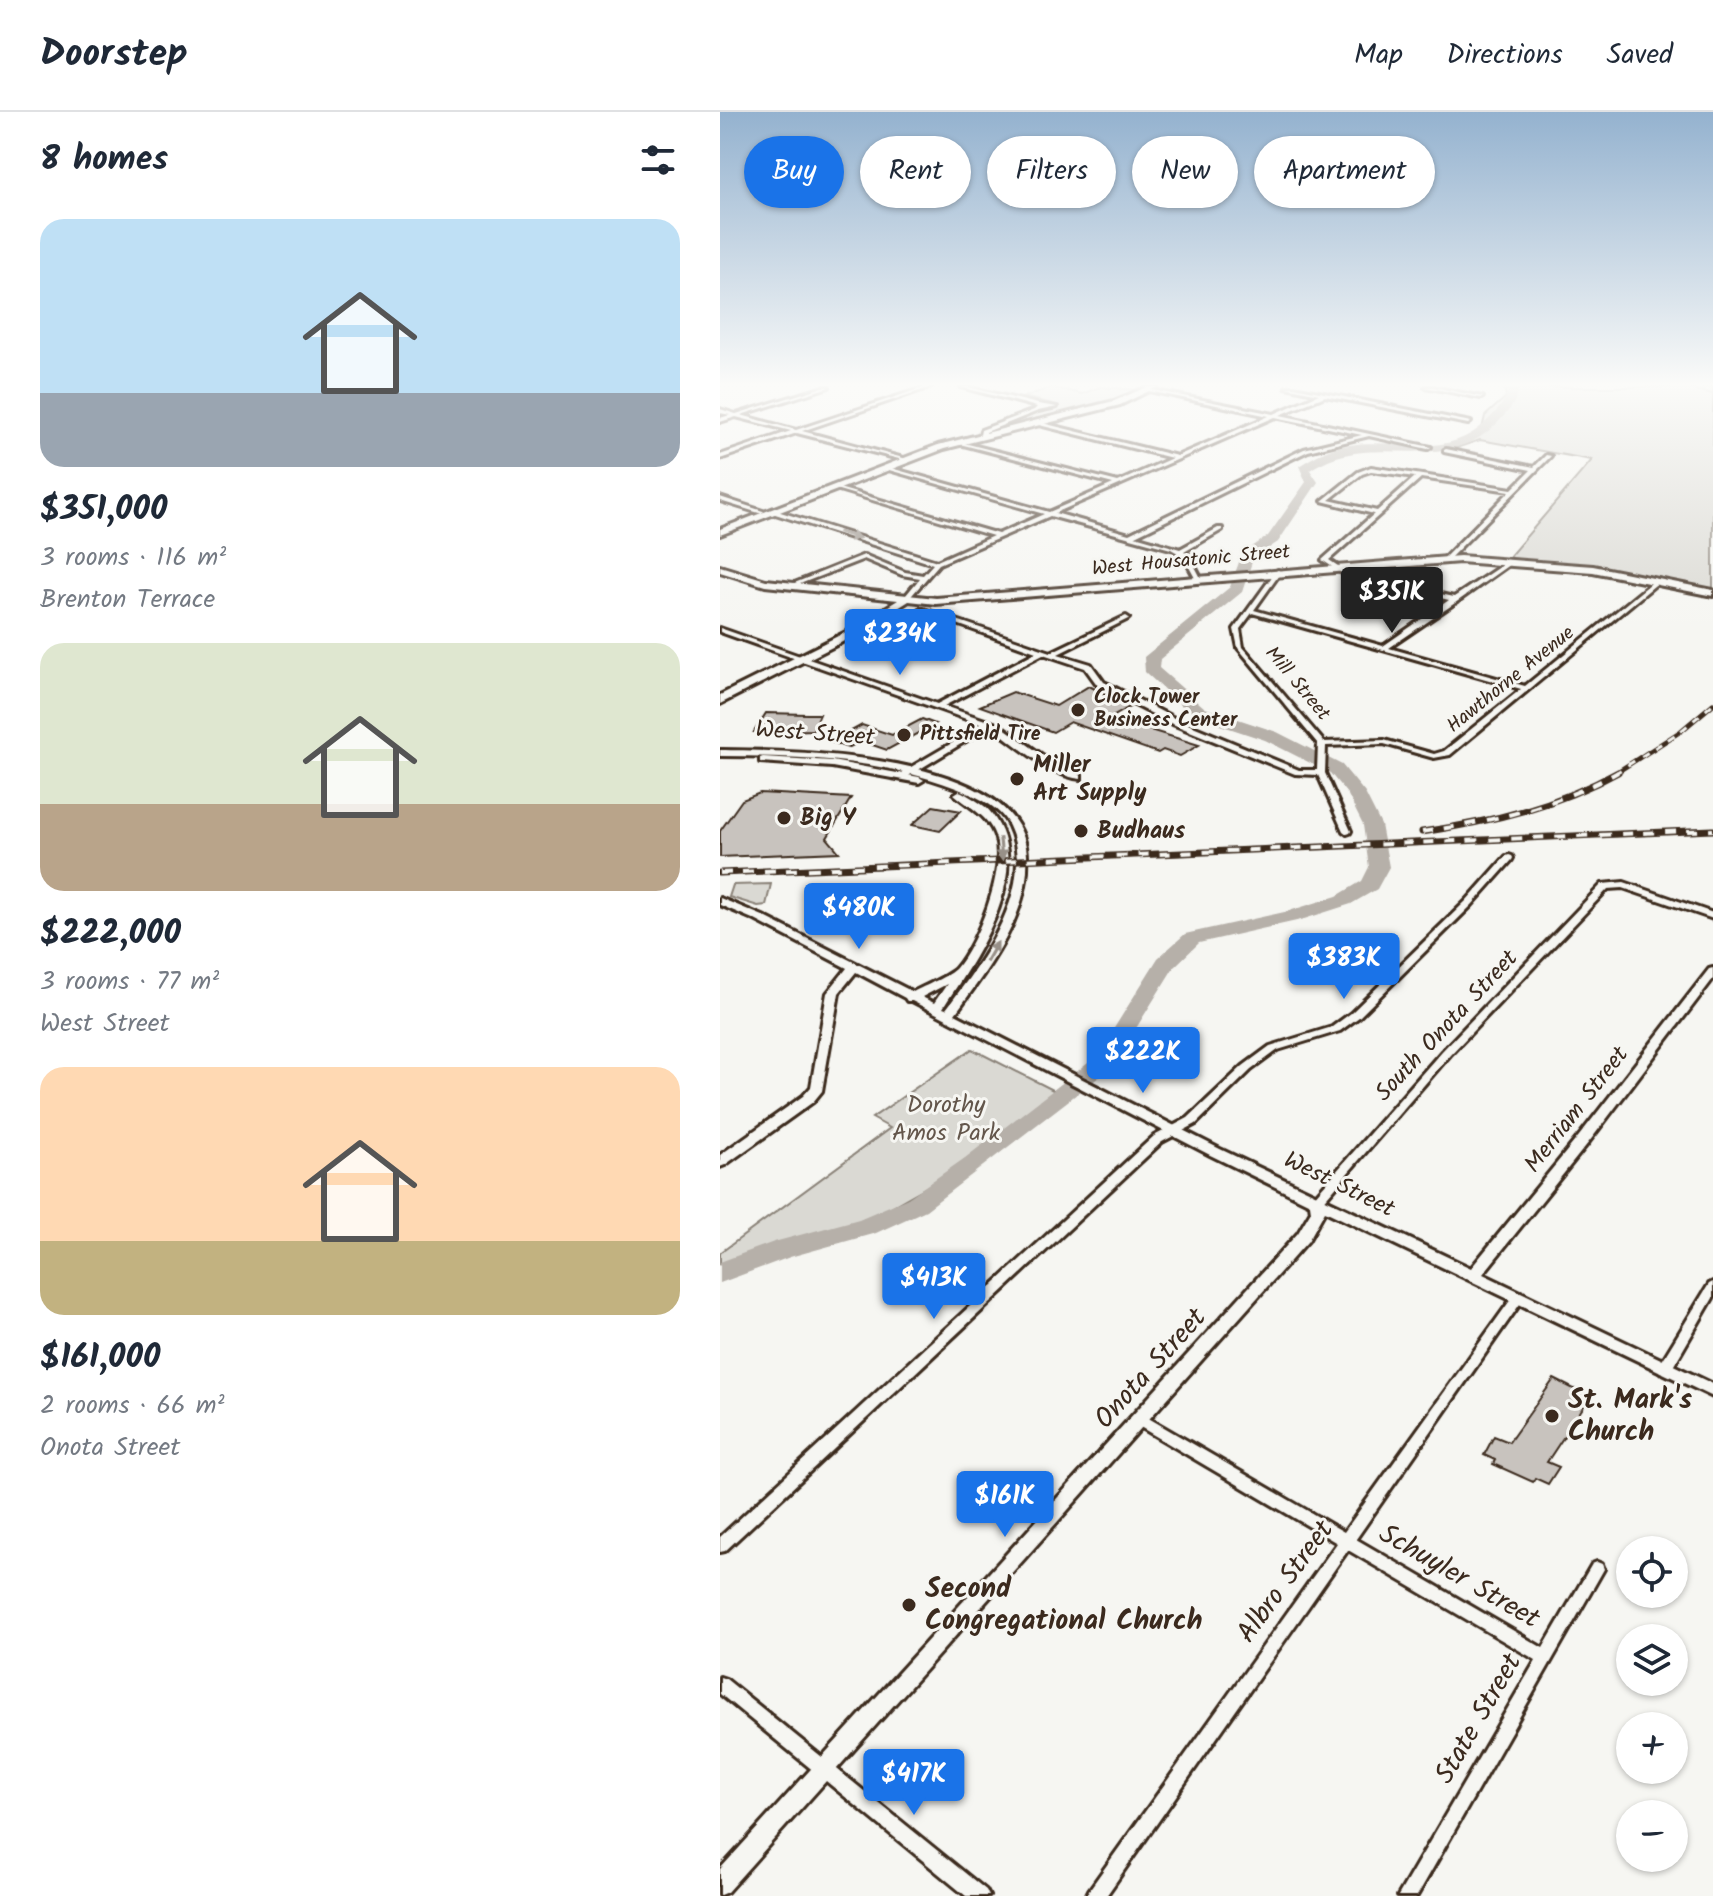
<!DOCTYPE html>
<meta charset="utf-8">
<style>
:root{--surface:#fff;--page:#f2f2f3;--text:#1f2937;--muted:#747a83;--line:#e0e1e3;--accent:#1a73e8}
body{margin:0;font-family:Kalam,sans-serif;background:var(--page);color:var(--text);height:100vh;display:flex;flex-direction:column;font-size:30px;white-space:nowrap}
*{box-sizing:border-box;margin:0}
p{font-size:26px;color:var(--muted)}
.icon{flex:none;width:44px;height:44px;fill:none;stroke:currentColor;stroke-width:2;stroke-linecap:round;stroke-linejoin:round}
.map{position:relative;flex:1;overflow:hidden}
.panel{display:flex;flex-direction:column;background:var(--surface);width:720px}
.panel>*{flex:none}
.banner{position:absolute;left:24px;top:24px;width:760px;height:72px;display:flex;gap:16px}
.buttons{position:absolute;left:896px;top:1424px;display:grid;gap:16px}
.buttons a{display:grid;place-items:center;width:72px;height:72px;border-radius:50%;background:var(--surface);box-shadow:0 2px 6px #0004;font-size:40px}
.price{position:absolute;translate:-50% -68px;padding:0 18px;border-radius:8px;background:var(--accent);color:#fff;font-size:26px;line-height:52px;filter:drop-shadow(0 2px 4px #0008)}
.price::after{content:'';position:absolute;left:50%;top:48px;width:24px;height:18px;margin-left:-12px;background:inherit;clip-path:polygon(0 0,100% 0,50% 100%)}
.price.on{background:#222;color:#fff}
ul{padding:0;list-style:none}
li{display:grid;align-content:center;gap:16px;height:424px;padding:0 40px}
li span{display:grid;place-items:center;height:248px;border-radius:24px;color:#555}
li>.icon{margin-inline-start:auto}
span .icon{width:144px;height:144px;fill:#fffc;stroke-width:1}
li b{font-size:34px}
h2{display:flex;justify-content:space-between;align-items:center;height:96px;padding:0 40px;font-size:34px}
.tag{padding:0 28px;border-radius:36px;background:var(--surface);box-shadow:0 2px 6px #0004;font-size:28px;line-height:72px}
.tag.on{background:var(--accent);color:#fff}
header{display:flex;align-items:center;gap:48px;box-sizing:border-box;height:112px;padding:0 40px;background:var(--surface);border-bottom:2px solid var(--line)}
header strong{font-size:38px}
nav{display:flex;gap:44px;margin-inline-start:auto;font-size:28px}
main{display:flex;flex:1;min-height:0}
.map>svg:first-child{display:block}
.green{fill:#dad9d3;stroke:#8a8278;stroke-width:2}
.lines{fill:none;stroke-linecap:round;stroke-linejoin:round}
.stream{stroke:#857a71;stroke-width:2}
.river{fill:#b6b0a9;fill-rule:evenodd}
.building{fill:#c8c3be;stroke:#3b2a1e;stroke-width:2}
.minor-casing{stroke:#3b2a1e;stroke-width:6}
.tertiary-casing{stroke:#3b2a1e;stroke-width:6}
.trunk-casing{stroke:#3b2a1e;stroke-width:6}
.minor{fill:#f6f6f2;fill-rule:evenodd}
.tertiary{fill:#f6f6f2;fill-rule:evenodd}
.trunk{fill:#f6f6f2;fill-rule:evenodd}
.rail-far1-casing{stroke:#3b2a1e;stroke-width:5}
.rail-casing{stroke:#3b2a1e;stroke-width:7}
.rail-far1{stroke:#f6f6f2;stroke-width:3;stroke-dasharray:8;stroke-linecap:butt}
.rail{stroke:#f6f6f2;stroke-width:4;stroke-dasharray:11;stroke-linecap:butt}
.oneway{fill:#989088}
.poi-dot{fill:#3b2a1e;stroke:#f6f6f2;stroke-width:3}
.labels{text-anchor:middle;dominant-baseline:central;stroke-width:6;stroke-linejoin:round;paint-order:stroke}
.far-street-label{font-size:20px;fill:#3b2a1e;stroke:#f6f6f2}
.far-poi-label{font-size:20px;font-weight:bold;fill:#3b2a1e;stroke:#f6f6f2;text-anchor:start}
.street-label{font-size:24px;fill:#3b2a1e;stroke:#f6f6f2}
.poi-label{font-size:24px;font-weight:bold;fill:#3b2a1e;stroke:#f6f6f2;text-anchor:start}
.park-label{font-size:24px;fill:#63564b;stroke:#f6f6f2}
.near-street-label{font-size:28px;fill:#3b2a1e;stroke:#f6f6f2}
.near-poi-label{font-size:28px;font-weight:bold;fill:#3b2a1e;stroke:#f6f6f2;text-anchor:start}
</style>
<header>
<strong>Doorstep</strong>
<nav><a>Map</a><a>Directions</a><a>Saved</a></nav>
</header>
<main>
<section class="panel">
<h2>8 homes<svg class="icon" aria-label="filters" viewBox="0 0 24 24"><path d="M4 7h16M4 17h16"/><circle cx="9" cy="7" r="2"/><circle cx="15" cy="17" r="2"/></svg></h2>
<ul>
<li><span style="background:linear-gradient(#bfe0f5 70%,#9aa5b1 0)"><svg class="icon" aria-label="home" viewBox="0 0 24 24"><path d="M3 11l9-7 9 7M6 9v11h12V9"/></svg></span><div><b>$351,000</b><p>3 rooms · 116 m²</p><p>Brenton Terrace</p></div></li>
<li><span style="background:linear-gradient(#dfe7d0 65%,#b9a48a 0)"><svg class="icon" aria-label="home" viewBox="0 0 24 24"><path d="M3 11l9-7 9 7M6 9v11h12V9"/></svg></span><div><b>$222,000</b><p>3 rooms · 77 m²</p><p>West Street</p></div></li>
<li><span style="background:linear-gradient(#ffd9b3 70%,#c2b280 0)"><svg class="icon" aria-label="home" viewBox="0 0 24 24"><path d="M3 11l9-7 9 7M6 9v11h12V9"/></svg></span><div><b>$161,000</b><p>2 rooms · 66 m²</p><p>Onota Street</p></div></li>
</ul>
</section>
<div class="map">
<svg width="993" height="1784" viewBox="0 0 993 1784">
<rect width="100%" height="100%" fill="#f6f6f2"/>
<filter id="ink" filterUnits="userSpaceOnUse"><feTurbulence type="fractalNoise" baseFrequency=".0125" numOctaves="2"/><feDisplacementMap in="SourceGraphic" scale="16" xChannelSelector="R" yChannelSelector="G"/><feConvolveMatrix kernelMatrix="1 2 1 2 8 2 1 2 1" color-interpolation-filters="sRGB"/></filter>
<g filter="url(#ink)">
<g class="green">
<polygon points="332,275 362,282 380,275 419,278 395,288 273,317 337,293 304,285"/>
<polygon points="784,275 993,275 993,477 882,455 788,446 872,348 760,328 736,336 721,335 734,333 761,321 765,304 786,285"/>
<polygon points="51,772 46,793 38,794 9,785 13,773"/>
<polygon points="252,937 337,980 215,1070 162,1100 126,1116 55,1132 0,1152 0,1141 170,1016 152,1006"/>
</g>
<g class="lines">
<g class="stream">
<polyline points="963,275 993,282"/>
<polyline points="993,288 993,298"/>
</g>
<path class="river" d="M788,275H798C798,289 790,297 781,307C726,369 653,315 590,358L598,370L558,430L533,447L522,480L440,547L439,556L485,596L557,620L622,653L645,681L661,713L669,755L657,777L631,792L581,808L479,831L454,855L392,955L206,1098L156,1121L70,1145L0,1171V1150L54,1130L139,1107L188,1086L245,1046L376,945L438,846L465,822L569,799L617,784L642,769L649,755L643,713L628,683L610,661L545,628L473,604L425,560L424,545L510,475L522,442L548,424L586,370L579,354C595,344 610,335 629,333C682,325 727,351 770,306C779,297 787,288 788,275Z"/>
</g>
<g class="building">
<polygon points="369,574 411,594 391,606 479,633 460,644 443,638 438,641 350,610 333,620 260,594 293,580 336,594"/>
<polygon points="46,601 88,602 100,602 93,618 34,620"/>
<polygon points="202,607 215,612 167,638 141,629 128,636 111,630 142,613 172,623"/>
<polygon points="40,681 131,686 107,726 119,740 0,745 0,719 22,688"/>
<polygon points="213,694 241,699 220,719 192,713"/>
<polygon points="834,1267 870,1285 827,1350 839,1355 828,1372 815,1366 813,1370 773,1352 775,1348 764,1343 774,1324 789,1330"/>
</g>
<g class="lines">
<defs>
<g id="minor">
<polygon points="103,275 109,275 21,303 76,318 205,275 211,275 82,319 187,347 187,349 77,321 0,347 0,343 71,319 16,305 0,310 0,306 10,303 0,301 0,297 16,302"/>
<polygon points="241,275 248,275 318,292 337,295 318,299 266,320 266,323 263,325 260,323 261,318 314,298 317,295"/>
<path d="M566,275H574L751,310L748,312L605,284L560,303L711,335L708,337L649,324L588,339L415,424L460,437L498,416H502V418L464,440L469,443L481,466L478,468L475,466L463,444L451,437L330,404L219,452L186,490L181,489L200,466L182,463L144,447L72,475L67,474L144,443L185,460L203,463L213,452L52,401V399L54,398L217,449L273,424L112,376V374L278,422L324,402L162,356L167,355L329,400L393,372L236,331V329L398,370L452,346L311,311L314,309L457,344L549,304L429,279L427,277L554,302L599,282ZM555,305L642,323L584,337L409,422L335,401Z"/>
<polygon points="705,275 713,275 763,285 761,286"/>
<path d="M726,337L814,355L826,343L831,344L728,448L723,447L790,379L701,366L609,448L630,462L734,485L788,449L793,450L738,489L669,536L805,574L935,468L940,469L730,643L714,646L664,632L606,634L605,661L631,719L630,721L627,722L623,719L598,663L575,662L450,611L378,574L365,556L323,542L224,594L280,613L335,652L361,663V667C332,665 297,633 274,617L269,615L185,666H179V662L263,613L0,520V516L217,592L316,540L200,499V497H204L331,540L406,504L409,506L408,507L338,542L371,552L384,570L456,607L579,658H597L598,632L518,536L514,517L556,459L558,458L561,460L534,498L663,534L729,488L626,464L602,448L654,402L602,389L638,360L651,355L792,377L811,358L724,340V338ZM651,359L695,365L657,399L609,388L642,362ZM532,501L801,577L724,639L714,642L664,628L604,630L523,535L520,517Z"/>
<polygon points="0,385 43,399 44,400 39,401 0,389"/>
<polygon points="789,743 792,744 793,746 792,748 752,793 639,905 620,919 558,938 531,958 476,1012 442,1030 5,1439 0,1440 0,1425 434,1024 468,1006 523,954 550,934 612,915 631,901 746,789 786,744"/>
<polygon points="904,770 993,801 993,807 903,776 888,777 730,943 601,1092 593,1092 591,1089 593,1086 722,939 882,772"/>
<polygon points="993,1170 993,1186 950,1260 945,1261 940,1260 938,1256 940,1252 989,1172"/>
<polygon points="798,1181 802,1183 804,1186 802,1189 636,1427 823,1536 872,1452 877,1450 882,1452 884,1457 697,1784 678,1784 816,1548 628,1438 386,1784 366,1784 369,1778 617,1431 415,1312 413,1308 415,1304 420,1303 425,1304 624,1420 794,1183"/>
<polygon points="0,1565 6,1567 266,1778 269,1784 246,1784 0,1582"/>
</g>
<g id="tertiary">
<path d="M0,638C73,639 302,641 307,743C311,802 268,857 235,902L500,1037L751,1156L859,1024L989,857L993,856V867L869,1030L763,1162L993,1272V1285L605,1099L588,1129L7,1780L0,1783V1757L578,1121L591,1099L590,1092L490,1043L192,889H187L185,886L136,860L119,881L102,979L93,990L5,1053L0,1055V1043L83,984L91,975L107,881L127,856L35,808L0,793V786L43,804L193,880C204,874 229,864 236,856C258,830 285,760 276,727C270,704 250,696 234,682L239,679L242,680C252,686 266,693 272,702C316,761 256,845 223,896L226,897C261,851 318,775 289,714C280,694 255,684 236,676C160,647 80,644 0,644ZM227,872L214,891L202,885Z"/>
<polygon points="43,645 112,649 199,665 204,668 199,671 112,655 40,650 40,646"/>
</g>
<g id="trunk">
<polygon points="427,275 437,275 400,293 224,337 0,423 0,417 218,333 394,289"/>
<polygon points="740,444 873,454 993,478 993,484 873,460 740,450 216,492 189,489 136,523 0,592 0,583 128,519 178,488 45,474 0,460 0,454 46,468 216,486"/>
</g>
</defs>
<use href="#minor" class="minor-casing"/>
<use href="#tertiary" class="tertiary-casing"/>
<use href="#trunk" class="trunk-casing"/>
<use href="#minor" class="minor"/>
<use href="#tertiary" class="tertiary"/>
<use href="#trunk" class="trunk"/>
<defs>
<polyline id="rail-far1" points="894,662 961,619 993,592"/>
<g id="rail">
<path d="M702,720C770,710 837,694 898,660"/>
<polyline points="0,761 993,718"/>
</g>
</defs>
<use href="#rail-far1" class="rail-far1-casing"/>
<use href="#rail" class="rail-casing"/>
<use href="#rail-far1" class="rail-far1"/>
<use href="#rail" class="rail"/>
</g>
<defs><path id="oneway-solid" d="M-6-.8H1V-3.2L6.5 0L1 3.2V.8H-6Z" transform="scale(2)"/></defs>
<g class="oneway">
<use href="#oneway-solid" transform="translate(129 423) rotate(17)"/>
<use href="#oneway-solid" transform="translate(281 737) rotate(84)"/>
<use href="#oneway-solid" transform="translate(272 840) rotate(-60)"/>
</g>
</g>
<linearGradient id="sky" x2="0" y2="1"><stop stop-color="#94b2cf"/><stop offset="0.52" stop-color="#fbfbf9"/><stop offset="1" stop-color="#fbfbf9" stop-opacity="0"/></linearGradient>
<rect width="993" height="524" fill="url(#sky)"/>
<g class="poi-dot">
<circle cx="358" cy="598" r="8"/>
<circle cx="184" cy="623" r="8"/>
<circle cx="297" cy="667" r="8"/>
<circle cx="64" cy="706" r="8"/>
<circle cx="361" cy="719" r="8"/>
<circle cx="832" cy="1304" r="8"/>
<circle cx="189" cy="1493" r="8"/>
</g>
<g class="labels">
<g class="far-street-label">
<text transform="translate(471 449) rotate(-5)">West Housatonic Street</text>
<text transform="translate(791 568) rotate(-39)">Hawthorne Avenue</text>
<text transform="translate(577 572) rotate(50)">Mill Street</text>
</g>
<g class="far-poi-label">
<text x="374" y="586">Clock Tower<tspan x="374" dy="23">Business Center</tspan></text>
<text x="200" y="623">Pittsfield Tire</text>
</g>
<g class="street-label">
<text transform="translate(95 622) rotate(4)">West Street</text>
<text transform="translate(727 914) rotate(-47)">South Onota Street</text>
<text transform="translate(857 998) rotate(-52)">Merriam Street</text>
<text transform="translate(619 1073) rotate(26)">West Street</text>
</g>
<g class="poi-label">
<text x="313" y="653">Miller<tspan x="313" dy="28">Art Supply</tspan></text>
<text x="80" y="706">Big Y</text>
<text x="377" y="719">Budhaus</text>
</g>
<g class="park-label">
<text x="226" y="993">Dorothy<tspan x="226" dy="28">Amos Park</tspan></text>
</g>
<g class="near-street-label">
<text transform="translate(431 1257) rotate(-48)">Onota Street</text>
<text transform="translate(739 1465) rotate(30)">Schuyler Street</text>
<text transform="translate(566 1470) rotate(-54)">Albro Street</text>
<text transform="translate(759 1607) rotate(-60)">State Street</text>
</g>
<g class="near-poi-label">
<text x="848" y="1288">St. Mark's<tspan x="848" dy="32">Church</tspan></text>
<text x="205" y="1477">Second<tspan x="205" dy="32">Congregational Church</tspan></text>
</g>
</g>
</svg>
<div class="buttons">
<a><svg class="icon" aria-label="locate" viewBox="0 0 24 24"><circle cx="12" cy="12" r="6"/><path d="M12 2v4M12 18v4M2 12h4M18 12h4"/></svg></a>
<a><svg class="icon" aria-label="layers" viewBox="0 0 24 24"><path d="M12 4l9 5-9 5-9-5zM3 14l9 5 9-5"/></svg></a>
<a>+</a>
<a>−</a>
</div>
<b class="price on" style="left:672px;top:523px">$351K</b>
<b class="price" style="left:180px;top:565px">$234K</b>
<b class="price" style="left:139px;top:839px">$480K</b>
<b class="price" style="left:624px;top:889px">$383K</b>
<b class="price" style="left:423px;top:983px">$222K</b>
<b class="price" style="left:214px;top:1209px">$413K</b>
<b class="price" style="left:285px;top:1427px">$161K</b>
<b class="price" style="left:194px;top:1705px">$417K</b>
<div class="banner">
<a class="tag on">Buy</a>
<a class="tag">Rent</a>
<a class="tag">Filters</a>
<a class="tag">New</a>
<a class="tag">Apartment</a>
</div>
</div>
</main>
